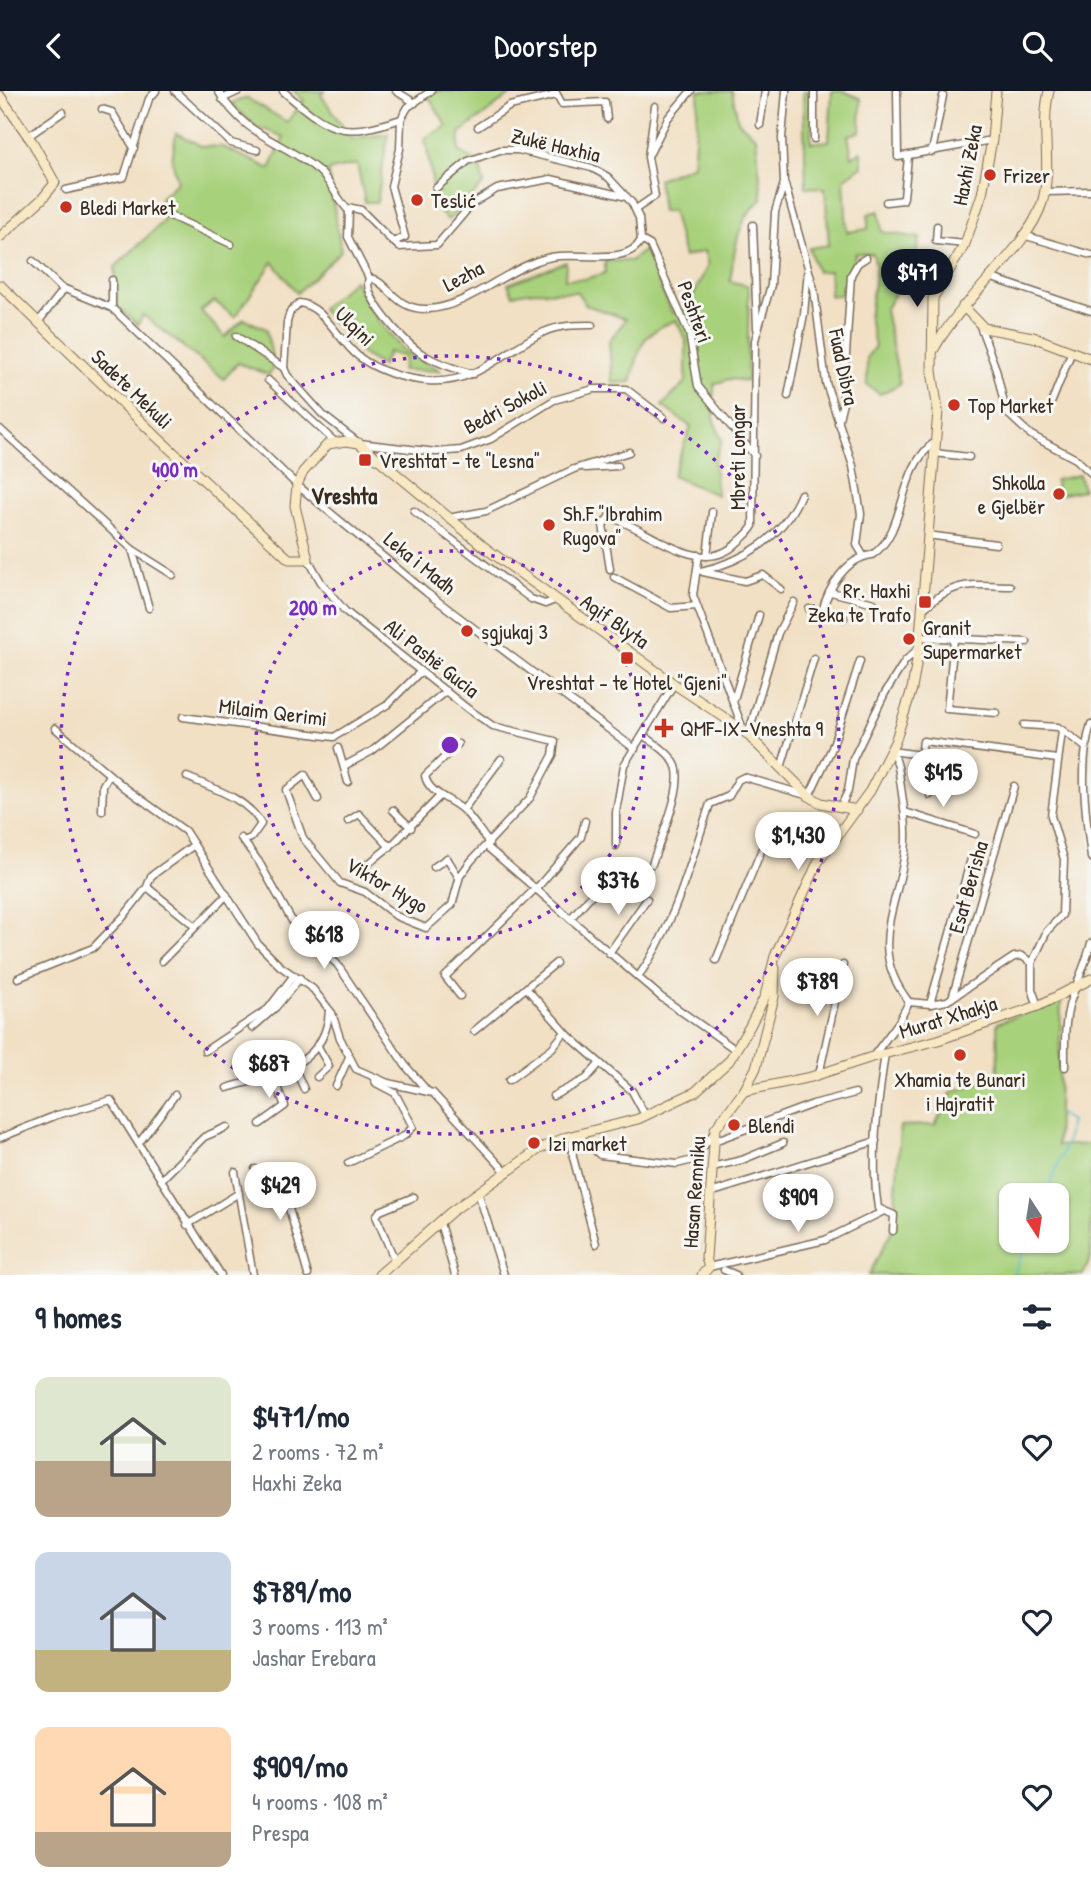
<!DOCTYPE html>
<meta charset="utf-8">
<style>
:root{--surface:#fff;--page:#f6f6f7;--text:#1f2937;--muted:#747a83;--accent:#111827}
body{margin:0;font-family:"Patrick Hand",sans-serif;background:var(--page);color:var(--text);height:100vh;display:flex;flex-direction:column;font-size:26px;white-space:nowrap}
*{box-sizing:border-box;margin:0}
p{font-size:23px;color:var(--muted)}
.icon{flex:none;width:38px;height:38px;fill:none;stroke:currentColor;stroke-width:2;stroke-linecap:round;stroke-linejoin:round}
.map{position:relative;height:1184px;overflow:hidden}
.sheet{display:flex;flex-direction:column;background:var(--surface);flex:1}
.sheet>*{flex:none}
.needle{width:46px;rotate:168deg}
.tools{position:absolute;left:999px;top:1092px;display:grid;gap:14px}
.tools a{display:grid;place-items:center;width:70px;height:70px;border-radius:14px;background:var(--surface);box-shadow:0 2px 5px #0004;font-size:35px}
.price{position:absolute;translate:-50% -60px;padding:0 16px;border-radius:24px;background:#fff;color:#222;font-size:23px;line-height:46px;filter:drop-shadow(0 2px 4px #0008)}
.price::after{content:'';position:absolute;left:50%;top:42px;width:21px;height:16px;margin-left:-10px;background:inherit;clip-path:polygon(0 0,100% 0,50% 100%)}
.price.active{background:var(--accent);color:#fff}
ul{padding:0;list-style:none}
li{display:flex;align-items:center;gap:21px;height:175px;padding:0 35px}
li span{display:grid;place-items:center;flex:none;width:196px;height:140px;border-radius:14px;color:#555}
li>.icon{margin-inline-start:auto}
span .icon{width:84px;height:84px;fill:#fffc;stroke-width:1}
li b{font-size:30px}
h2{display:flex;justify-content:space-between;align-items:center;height:84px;padding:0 35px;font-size:30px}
header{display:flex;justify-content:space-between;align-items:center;height:91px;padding:0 35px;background:var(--accent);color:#fff;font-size:32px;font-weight:600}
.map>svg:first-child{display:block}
.green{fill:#a8d17c;stroke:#727e4d;stroke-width:2;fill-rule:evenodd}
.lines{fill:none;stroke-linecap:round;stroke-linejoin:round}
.stream{stroke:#53bcd0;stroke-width:2}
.street-casing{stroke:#7b6a58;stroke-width:9}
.secondary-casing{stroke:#7b6a58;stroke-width:11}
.street{stroke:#fff;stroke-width:6}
.secondary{stroke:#f8e8c3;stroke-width:9}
.ring{fill:none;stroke:#7b2cbf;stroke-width:3.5;stroke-dasharray:3.5 7}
.poi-dot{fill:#c8321e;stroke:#f6f6f2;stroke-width:2.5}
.labels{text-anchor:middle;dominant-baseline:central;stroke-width:6;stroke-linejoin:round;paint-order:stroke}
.street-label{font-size:21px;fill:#3b2a1e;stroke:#f6f6f2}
.poi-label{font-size:21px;fill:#3b2a1e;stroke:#f6f6f2;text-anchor:start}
.neighbourhood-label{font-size:23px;font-weight:bold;fill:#3b2a1e;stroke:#f6f6f2}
.centre{fill:#7b2cbf;stroke:#f6f6f2;stroke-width:3.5}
.ring-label{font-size:21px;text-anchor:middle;font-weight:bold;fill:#7b2cbf;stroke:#f6f6f2;stroke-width:6;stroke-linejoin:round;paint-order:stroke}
</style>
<header><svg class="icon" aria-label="back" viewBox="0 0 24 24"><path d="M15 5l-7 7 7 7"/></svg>Doorstep<svg class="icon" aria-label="search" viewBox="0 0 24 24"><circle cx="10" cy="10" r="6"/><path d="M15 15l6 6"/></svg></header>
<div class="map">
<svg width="1091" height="1184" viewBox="0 0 1091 1184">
<rect width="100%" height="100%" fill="#f6f6f2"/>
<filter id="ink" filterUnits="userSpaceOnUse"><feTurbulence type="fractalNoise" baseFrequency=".0143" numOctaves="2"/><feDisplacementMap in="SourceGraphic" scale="14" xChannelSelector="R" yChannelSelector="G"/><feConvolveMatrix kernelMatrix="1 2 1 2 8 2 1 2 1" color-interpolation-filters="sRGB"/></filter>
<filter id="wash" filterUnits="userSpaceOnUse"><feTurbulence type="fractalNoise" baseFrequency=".00686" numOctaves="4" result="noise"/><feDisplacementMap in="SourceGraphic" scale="28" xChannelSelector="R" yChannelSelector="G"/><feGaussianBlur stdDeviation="1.57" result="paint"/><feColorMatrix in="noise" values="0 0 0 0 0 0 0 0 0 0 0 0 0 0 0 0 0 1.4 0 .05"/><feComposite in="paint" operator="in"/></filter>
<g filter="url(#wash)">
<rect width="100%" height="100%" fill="#f1e0c4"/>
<g class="green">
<polygon points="294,0 325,0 321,4 352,48 388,43 377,111 365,111 357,73 328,80 341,160 297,202 273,171 235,226 214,210 201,220 225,246 244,228 266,238 274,274 269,284 238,272 224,288 143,224 138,234 117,214 115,176 164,130 160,107 178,91 172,69 176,42 201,55 223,56 270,78 284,46 255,35 231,12 247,7 287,31 304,10"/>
<polygon points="425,0 515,0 460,42 459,60 479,73 484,93 448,129 432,114 432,86 425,47 447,35"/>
<path d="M699,0H732L738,30L756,46L762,108C736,129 735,159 730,190L749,195L747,290L729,288L714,293V330L722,349L714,371L717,404L672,385L691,336L662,315L686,291V249L676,229C638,244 641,254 631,291L612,292L609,250L626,228L586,214L577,201C552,202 538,197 513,204L508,193L566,171L565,188H585L605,182V170H630L645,159L672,222L687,218L708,174L704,160L684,166L672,119L662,121L658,88L693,74Z"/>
<polygon points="803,0 811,0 811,52 829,50 832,0 844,0 861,8 860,41 848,44 852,66 861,60 862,75 844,88 847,141 868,138 868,123 879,120 882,141 920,147 913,173 885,219 900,293 880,303 867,294 867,266 875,255 869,227 876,176 873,163 856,162 841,204 830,205 830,180 817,181 809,157 829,154 825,97 806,96"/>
<polygon points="354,189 379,231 404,260 441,280 402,279 405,266 388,261 382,275 362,263 321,218"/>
<polygon points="1079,384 1083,399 1058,404 1055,389"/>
<path d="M1061,908L1057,1055L1091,1053V1166L1083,1184H869L894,1135L900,1035L935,1034L952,1001L998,984L997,932ZM1012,1104H1057V1150H1012Z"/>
</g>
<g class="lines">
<g class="stream">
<polyline points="1046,1104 1066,1052 1070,1030 1059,1023"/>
<polyline points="1013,1184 1028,1150"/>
</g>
</g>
</g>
<g filter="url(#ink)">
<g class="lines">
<defs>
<g id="street">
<polyline points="175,0 231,52 257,59"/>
<path d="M218,0C247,48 281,48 319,80C331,91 337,108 349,120"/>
<path d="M283,0C329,40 341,48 401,28"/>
<polyline points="396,0 415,12"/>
<polyline points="555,0 562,13 605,11 607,28"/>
<polyline points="814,0 814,48"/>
<polyline points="897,0 898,66 992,49"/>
<polyline points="222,8 239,0"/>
<polyline points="102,18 112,21 134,57"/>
<polyline points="760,34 765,0"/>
<polyline points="478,36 510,15 556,4"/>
<polyline points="27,46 63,21"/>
<polyline points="932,61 943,5"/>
<polyline points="650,62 668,27 691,0"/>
<polyline points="785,94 814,198 826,292 853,375 861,423 857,454 863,464"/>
<polyline points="436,97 468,70 500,59 518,59 592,77 608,86 632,112 639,127 641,149 650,154 689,242 698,295 755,365"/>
<polyline points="66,99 124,86 149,8 156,0"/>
<polyline points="1045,101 1091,100"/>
<polyline points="886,111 903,109 904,106 908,66"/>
<polyline points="636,118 655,105 648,66 655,15"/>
<polyline points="166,123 231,153"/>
<polyline points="753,134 757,237"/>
<polyline points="937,135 936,150 965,153"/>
<polyline points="1023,144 1091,164"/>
<polyline points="394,151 399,156 437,154 472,113 497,98 551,88 627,106"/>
<polyline points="33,170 60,196 112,217 297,394 427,502 635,658"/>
<polyline points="989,186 1091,220"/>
<polyline points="369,187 348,146 349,120 352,117 361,119 393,151 405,146 391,95 400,58 401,28 408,16 431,0"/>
<path d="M369,187C388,189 394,220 428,218C470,216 508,175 551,166C578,160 628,176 641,149"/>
<path d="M369,187C361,205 405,252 421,262C436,272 455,278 473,283"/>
<polyline points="112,217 112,189"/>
<polyline points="39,230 64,198"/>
<path d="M592,234C576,234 559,234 544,241C504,259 477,294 428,290C404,288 377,280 358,265C340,251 323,214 299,212L290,221L287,231L284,277L287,284L323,324L359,352L436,361L461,359L491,348L554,309L594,298H626L664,327"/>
<polyline points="980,235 996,278 1006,321 1031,344 1076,368 1091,382"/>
<polyline points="236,245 284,277"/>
<polyline points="268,289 335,351"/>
<polyline points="788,305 804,223 808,179"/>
<polyline points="1052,310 1072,260"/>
<polyline points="838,332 843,311 851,184 858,172 866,167"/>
<polyline points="0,338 132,458 173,484"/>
<polyline points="934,362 969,366"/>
<polyline points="585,377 618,375"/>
<polyline points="414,420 531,508 545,513 555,509"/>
<polyline points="448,427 486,420 574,378 629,361"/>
<polyline points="927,444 996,453"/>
<polyline points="132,458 149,517"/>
<polyline points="699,464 693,504 743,638"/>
<polyline points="707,465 712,421"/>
<polyline points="308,468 321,491 345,520 468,618 493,635 555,650 553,664 530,707 471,770 460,785 452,814 426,837 396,825 365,801 340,792 303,747 286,699 305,684 318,708"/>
<path d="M610,478L603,434L609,426C648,436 701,490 738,451C744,446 749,442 753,435L755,249L771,194L775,121L784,92L782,47L786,0"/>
<path d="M701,480C745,470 783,446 801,403"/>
<polyline points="703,481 745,490 763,484 781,498"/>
<polyline points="614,486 671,517 697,515"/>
<polyline points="831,501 874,512"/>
<polyline points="809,518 844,527"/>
<path d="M923,518C955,489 968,494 1010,495"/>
<path d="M822,521C828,497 846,467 872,464C908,440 896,379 935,351"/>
<polyline points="920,546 1027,551"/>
<polyline points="954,549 947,618 997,622"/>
<polyline points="733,612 759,524"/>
<polyline points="183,626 334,646 387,614 420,581"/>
<path d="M1091,633C1078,676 1086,723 1091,767"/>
<polyline points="1024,634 1058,636 1085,656"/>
<polyline points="55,637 124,696 185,740 258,853 280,875 313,898 332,922 340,947 356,978 388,992 433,1002 506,1081"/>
<path d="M643,644C654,652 669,661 675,673C686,693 659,751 652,773"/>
<polyline points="748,644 778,542 794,511"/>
<path d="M458,653L425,685C429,704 453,708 465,721C474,730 481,742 489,752"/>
<polyline points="338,657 348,691"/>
<path d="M891,660C899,670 899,684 901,696C904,718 908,739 905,761C897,819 867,857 909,911L930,913L947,910L1014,866L1022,865L1032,872V898L1038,915"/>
<polyline points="891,660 936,666 930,704"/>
<polyline points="921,665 923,650 1057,668"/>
<polyline points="344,675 372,660 446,600"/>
<polyline points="781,677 814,567"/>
<path d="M187,686C212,697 247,707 261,733L251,747L243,750"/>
<polyline points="841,715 848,700 853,668 885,602 905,570 919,557"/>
<polyline points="393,719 411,737"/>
<polyline points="463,719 501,668"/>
<polyline points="102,720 103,694 109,684"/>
<polyline points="905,721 975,743"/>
<polyline points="348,730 359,723 390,756"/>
<polyline points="241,747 259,771 296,837 337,873 405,974 428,1001"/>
<polyline points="486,755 661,906 736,959"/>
<polyline points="616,755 616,721 624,674 674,593"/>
<polyline points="434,776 447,767 459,787"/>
<polyline points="362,778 395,751 440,705"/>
<polyline points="147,796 195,835"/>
<polyline points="537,797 581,746 585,730"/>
<polyline points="570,828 611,782"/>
<polyline points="609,862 647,808"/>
<polyline points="716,869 771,736 823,762"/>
<polyline points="162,870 227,804"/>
<polyline points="1032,872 1047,840 1062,824 1064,768 1051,725 1062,640"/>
<path d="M638,886C675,835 690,772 710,713L729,705L738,689L744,686L809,705L832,657L860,570"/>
<polyline points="18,887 93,857 124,825 147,796 151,785 194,754"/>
<polyline points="526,897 569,945 632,1000 645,1024"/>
<polyline points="460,905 445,886 537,796"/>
<polyline points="952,907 1014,695"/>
<polyline points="930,913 971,768"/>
<polyline points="252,937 276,916 300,887"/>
<polyline points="474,940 556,872"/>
<polyline points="317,954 329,975 317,986"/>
<polyline points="205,960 268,918 294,884"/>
<path d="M885,962C878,1012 870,1067 878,1117L894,1124L893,1140"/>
<polyline points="874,964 898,932 909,911"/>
<polyline points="294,976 304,998"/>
<path d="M1065,976C1065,956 1064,935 1069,915C1075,894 1086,874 1091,852"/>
<polyline points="819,984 843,874"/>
<polyline points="509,989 552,957 565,941"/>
<polyline points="336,995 349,966"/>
<path d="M227,997C271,984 327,976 329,919"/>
<polyline points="553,1005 586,988 600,972"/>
<polyline points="260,1033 285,1015 272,984"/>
<polyline points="0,1047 57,1024 111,1009 221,1184"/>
<polyline points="714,1050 813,1013 855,1002"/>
<polyline points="139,1052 175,1004"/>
<polyline points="348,1072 404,1045 413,1036 395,1002 376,992 373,986"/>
<polyline points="712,1076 742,1069 783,1052"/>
<polyline points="255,1078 288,1114 308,1184"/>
<polyline points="235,1081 253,1184"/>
<polyline points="161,1089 204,1046 227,1036"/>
<polyline points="478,1101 504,1184"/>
<polyline points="710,1102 876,1050"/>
<polyline points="440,1132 455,1184"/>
<polyline points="187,1134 239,1102"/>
<polyline points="596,1153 573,1066 572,1052 577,1043 600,1064 677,1073 693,1069 713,1043"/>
<polyline points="395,1170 376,1125 380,1120 414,1106"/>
<polyline points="709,1176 825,1149 882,1121"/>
<polyline points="724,1179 736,1184"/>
</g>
<g id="secondary">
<polyline points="0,5 33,52 55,92 42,108 0,146"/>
<polyline points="0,194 157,346 289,468 308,468 295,415 297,394 303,381 328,353 346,350 359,352 488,459 674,593 743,639 809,705 821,712 857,719"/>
<polyline points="963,215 984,237 1033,246 1091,268"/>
<path d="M934,258C960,209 1027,159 1042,112C1053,76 1040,37 1049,0"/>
<polyline points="744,1000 811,986 872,966 938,949 1038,915 1091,888"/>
<polyline points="379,1184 451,1121 539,1058 567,1046 638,1028 695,1001 729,970 750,935 765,905 775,865 818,771 870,700 895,651 912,598 919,557 938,320 932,280 933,207 965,153 982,103 992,49 996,0"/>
<polyline points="702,1184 709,1176 706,1167 715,1038 744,1000 756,977 774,906 775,877"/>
</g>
</defs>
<use href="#street" class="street-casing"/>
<use href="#secondary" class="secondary-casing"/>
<use href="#street" class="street"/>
<use href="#secondary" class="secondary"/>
</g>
</g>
<g class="ring">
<circle cx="450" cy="654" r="194"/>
<circle cx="450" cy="654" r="389"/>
</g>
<g class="poi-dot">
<circle cx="990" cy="84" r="7"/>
<circle cx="417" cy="109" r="7"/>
<circle cx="66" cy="116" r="7"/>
<circle cx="954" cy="314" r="7"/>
<rect x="358" y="362" width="14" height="14" rx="3.5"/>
<circle cx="1059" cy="403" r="7"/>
<circle cx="549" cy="434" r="7"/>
<rect x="918" y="504" width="14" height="14" rx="3.5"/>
<circle cx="467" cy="540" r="7"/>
<circle cx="909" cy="548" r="7"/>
<rect x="620" y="560" width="14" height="14" rx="3.5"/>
<path d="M660.5 626.5h7v7h7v7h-7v7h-7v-7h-7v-7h7z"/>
<circle cx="960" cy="964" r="7"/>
<circle cx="734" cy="1034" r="7"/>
<circle cx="534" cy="1052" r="7"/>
</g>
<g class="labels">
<g class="street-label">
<text transform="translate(556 54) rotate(13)">Zukë Haxhia</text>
<text transform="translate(967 74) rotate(-79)">Haxhi Zeka</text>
<text transform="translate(463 185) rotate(-28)">Lezha</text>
<text transform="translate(695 221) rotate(70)">Peshteri</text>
<text transform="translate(355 235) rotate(45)">Ulqini</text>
<text transform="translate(844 276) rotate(78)">Fuad Dibra</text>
<text transform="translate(132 298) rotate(44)">Sadete Mekuli</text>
<text transform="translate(505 316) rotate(-28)">Bedri Sokoli</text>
<text transform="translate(737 366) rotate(-90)">Mbreti Longar</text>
<text transform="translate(420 472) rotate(39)">Leka i Madh</text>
<text transform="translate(615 530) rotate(35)">Aqif Blyta</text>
<text transform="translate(432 567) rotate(38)">Ali Pashë Gucia</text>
<text transform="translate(273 621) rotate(7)">Milaim Qerimi</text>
<text transform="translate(387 794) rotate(30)">Viktor Hygo</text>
<text transform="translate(968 796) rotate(-74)">Esat Berisha</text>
<text transform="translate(948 926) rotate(-17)">Murat Xhakja</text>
<text transform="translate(694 1101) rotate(-86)">Hasan Remniku</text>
</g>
<g class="poi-label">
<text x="1004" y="84">Frizer</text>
<text x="431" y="109">Teslić</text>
<text x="80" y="116">Bledi Market</text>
<text x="968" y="314">Top Market</text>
<text x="379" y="369">Vreshtat - te "Lesna"</text>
<text x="1045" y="391" text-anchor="end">Shkolla<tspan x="1045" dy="24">e Gjelbër</tspan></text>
<text x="563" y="422">Sh.F."Ibrahim<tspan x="563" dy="24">Rugova"</tspan></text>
<text x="911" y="499" text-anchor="end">Rr. Haxhi<tspan x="911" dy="24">Zeka te Trafo</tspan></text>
<text x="923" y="536">Granit<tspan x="923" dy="24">Supermarket</tspan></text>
<text x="481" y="540">sgjukaj 3</text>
<text x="627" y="591" text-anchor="middle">Vreshtat - te Hotel "Gjeni"</text>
<text x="680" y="637">QMF-IX-Vneshta 9</text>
<text x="960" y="988" text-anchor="middle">Xhamia te Bunari<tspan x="960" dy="24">i Hajratit</tspan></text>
<text x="748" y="1034">Blendi</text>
<text x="548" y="1052">Izi market</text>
</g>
<g class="neighbourhood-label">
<text x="344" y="404">Vreshta</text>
</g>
</g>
<circle cx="450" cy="654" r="10" class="centre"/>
<g class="ring-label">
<text x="175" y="386">400 m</text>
<text x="313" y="524">200 m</text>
</g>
</svg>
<div class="tools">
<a><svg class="needle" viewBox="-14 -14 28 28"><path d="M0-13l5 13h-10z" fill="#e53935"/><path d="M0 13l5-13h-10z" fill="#747a83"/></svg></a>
</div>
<b class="price active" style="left:917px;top:218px">$471</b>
<b class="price" style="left:943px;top:718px">$415</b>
<b class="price" style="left:798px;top:781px">$1,430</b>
<b class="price" style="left:618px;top:826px">$376</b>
<b class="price" style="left:324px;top:880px">$618</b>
<b class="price" style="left:817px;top:927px">$789</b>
<b class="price" style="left:269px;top:1009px">$687</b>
<b class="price" style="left:280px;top:1131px">$429</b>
<b class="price" style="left:798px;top:1143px">$909</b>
</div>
<section class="sheet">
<h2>9 homes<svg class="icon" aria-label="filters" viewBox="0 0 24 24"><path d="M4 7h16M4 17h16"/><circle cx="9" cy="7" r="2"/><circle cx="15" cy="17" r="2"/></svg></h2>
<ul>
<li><span style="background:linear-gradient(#dfe7d0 60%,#b9a48a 0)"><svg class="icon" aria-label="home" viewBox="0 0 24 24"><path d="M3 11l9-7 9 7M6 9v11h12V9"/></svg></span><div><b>$471/mo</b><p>2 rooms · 72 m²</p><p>Haxhi Zeka</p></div><svg class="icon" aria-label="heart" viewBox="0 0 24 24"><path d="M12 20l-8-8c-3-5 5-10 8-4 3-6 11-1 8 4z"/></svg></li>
<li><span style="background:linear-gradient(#c9d6e8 70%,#c2b280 0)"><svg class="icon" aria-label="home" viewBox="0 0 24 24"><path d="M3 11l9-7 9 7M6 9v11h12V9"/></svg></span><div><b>$789/mo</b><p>3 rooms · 113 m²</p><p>Jashar Erebara</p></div><svg class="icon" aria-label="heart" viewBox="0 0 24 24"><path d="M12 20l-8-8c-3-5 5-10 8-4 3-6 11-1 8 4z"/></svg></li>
<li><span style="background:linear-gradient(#ffd9b3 75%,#b9a48a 0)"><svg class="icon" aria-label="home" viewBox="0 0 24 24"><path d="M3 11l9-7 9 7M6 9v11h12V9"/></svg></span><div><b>$909/mo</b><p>4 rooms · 108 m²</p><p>Prespa</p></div><svg class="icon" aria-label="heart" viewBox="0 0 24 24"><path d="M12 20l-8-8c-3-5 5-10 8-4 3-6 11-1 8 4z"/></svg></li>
</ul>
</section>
